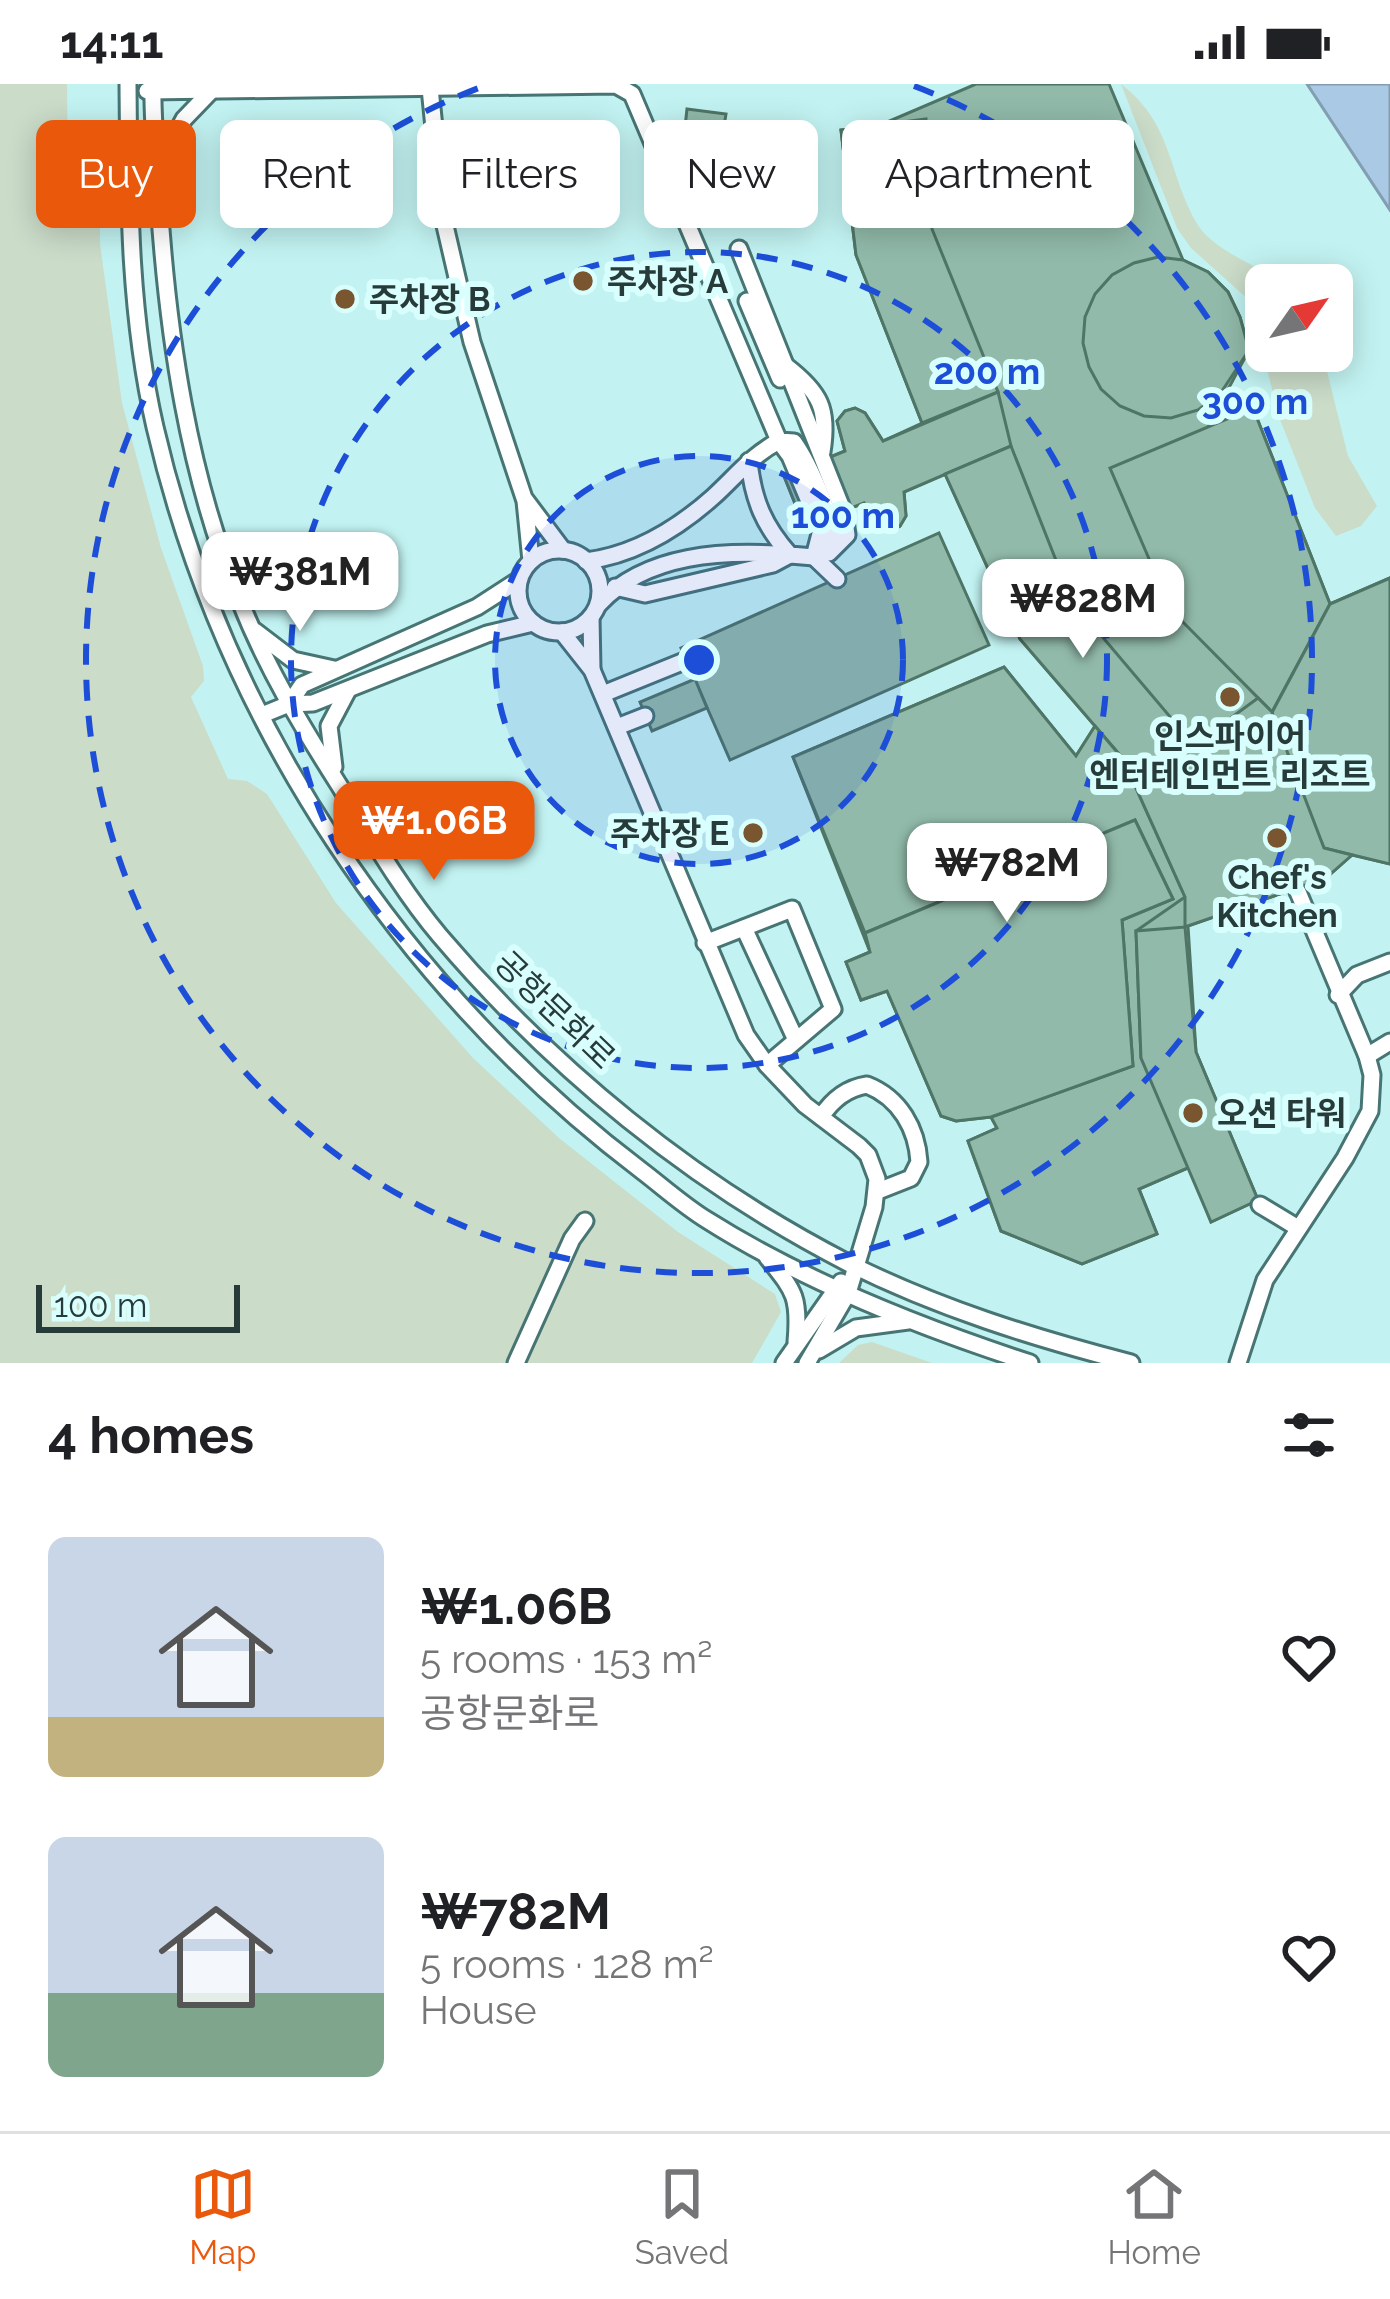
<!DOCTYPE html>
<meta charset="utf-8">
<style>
:root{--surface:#fff;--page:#f2f2f2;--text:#202124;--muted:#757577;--line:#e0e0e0;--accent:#ea580c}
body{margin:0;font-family:Raleway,"Noto Sans KR",sans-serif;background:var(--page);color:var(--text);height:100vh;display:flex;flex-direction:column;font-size:45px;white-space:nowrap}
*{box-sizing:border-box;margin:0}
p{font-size:39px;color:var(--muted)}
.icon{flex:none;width:66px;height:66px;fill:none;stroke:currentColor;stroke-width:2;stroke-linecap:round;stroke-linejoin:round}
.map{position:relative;height:1279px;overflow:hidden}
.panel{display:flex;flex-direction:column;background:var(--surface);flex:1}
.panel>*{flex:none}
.banner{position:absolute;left:36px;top:36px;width:1320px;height:108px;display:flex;gap:24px}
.needle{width:78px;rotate:56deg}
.fabs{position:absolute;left:1245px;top:180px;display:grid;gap:24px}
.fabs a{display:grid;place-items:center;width:108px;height:108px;border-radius:18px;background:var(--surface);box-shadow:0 6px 30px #0003;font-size:60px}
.scale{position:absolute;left:36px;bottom:30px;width:204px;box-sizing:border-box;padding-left:12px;border:6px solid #273b3a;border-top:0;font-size:33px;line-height:42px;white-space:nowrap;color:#273b3a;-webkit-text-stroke:9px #d8fffd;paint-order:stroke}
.price{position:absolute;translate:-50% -102px;padding:0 27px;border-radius:24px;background:#fff;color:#222;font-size:39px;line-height:78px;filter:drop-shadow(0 3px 6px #0008)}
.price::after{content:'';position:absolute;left:50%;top:72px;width:36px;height:27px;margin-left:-18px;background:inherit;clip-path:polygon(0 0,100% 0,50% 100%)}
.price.selected{background:var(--accent);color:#fff}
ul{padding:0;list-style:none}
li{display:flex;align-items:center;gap:36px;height:300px;padding:0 48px}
li span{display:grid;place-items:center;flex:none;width:336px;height:240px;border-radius:18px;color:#555}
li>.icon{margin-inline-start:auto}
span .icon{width:144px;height:144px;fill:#fffc;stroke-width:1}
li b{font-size:51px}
h2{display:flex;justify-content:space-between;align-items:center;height:144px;padding:0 48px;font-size:51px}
.pill{padding:0 42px;border-radius:18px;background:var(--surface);box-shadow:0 6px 30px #0003;font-size:42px;line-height:108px}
.pill.selected{background:var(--accent);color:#fff}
.status{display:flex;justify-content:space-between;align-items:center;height:84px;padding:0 60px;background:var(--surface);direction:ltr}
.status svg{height:33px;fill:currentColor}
.dock{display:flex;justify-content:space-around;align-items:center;height:168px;border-top:3px solid var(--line);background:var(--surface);font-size:33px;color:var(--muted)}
.dock a{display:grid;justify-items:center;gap:6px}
.dock .selected{color:var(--accent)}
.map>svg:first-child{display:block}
.green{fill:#cbdcc9}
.water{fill:#aac9e4;stroke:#839eb1;stroke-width:3}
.building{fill:#91baaa;stroke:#4e7566;stroke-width:3}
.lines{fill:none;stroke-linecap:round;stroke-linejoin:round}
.minor-casing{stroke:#477574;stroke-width:21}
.minor{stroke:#fff;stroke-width:15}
.ring{fill:none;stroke:#1d4ed8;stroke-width:6;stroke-dasharray:21 15}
.poi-dot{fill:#79562f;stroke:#d8fffd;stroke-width:4.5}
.labels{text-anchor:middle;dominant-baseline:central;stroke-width:12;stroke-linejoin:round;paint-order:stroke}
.poi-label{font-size:33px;font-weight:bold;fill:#273b3a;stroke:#d8fffd;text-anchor:start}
.street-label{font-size:33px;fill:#273b3a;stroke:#d8fffd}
.centre{fill:#1d4ed8;stroke:#d8fffd;stroke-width:6}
.ring-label{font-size:36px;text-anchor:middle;font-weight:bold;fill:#1d4ed8;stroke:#d8fffd;stroke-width:12;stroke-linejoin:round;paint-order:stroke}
</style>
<div class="status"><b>14:11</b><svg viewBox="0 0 49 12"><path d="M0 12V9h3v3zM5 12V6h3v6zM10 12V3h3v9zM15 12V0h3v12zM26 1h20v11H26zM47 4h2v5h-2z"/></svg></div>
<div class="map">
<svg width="1390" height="1279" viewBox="0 0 1390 1279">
<rect width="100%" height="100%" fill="#c2f3f2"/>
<g class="green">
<polygon points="0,0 67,0 68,87 84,91 100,112 100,160 122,319 161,464 203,582 204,597 191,613 228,695 247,697 267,710 336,819 473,974 559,1054 678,1148 775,1210 781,1228 752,1279 0,1279"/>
<path d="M1121,0C1173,40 1167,86 1196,138C1211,166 1262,184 1288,201H1266V267H1322L1348,372L1377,422L1361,442L1336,452L1315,424L1279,333L1250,217L1191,164L1177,144Z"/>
<polygon points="872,1258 932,1279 839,1279 858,1261"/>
</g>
<polygon class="water" points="1307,0 1390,0 1390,126"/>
<g class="building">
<polygon points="976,0 1109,0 1183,176 1208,188 1228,208 1240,233 1249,266 1208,343 1253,324 1330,520 1390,494 1390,780 1352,771 1326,794 1188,842 1196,968 1258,1116 1211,1138 1190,1083 1139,1105 1157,1150 1082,1180 1001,1147 968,1057 997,1044 991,1033 956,1037 941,1032 887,907 861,916 846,878 870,868 793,673 1004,583 1076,672 1095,642 1020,555 945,390 904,408 906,432 900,442 892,446 872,435 864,419 804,442 784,392 845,367 837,337 845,327 855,324 865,329 883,357 922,339 856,171 841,46 878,42"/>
<polygon points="687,25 726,30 723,48 685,43"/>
<polygon points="926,35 932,145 998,308 922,339 856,171 841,46"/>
<polygon points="1158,173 1183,176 1208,188 1228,208 1240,233 1249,266 1220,310 1198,326 1171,334 1144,332 1120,322 1101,305 1089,283 1083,259 1085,233 1095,210 1112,191 1134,179"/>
<polygon points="998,308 1011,362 904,408 906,432 900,442 892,446 881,442 871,433 864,419 804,442 784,392 845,367 837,337 845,327 855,324 865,329 883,357"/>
<polygon points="1253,324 1330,520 1272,628 1171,526 1110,384"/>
<polygon points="1011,362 1072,517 1194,661 1139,693 1020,555 945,390"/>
<polygon points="939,449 989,561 730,676 681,564"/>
<polygon points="1390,494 1390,780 1324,764 1268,636 1330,520"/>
<polygon points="1004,583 1076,672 1095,642 1123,675 1185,813 1136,847 1141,974 1190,1083 1139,1105 1157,1150 1082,1180 1001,1147 968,1057 997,1044 991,1033 1133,982 1122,836 1173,815 1135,736 865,849 793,673"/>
<polygon points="695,595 707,624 652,647 640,618"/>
<polygon points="1258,614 1272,628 1324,764 1352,771 1326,794 1185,843 1185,813 1123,675 1139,693 1194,661"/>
<polygon points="1135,736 1173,815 1122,836 1133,982 991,1033 956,1037 941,1032 887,907 861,916 846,878 870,868 865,849"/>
<polygon points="1185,843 1196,968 1258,1116 1211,1138 1141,974 1136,847"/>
</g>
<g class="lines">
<defs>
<g id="minor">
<path d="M128,0C129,115 129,230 155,343C223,637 402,905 642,1087C663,1103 684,1122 707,1136C805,1198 920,1243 1030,1279"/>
<path d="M153,0C152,39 157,79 159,118C168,253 188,391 240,517C266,583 301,641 339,701C370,751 401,806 440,852C553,985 692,1099 848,1179C938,1224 1034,1254 1131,1279"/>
<polyline points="430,4 443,133 472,258 524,414 563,466"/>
<path d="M147,7L616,1L632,10L779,357L794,358C806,375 840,443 830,460C827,466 820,469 814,473"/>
<polyline points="158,83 184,35 212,6"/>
<polyline points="739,165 844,429 847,451 829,469"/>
<polyline points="747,217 780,295"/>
<path d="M786,282C820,308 829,325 822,368"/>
<polyline points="525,417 531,477"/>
<circle cx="559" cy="507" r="41"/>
<polyline points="814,473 837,495"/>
<path d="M586,477C634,471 677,445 713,413C735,393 752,371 779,357L790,372L821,446L814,473L790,471C764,442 753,416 749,377"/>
<polyline points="615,503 645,510 773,480 788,472"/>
<path d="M599,520C647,469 724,466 790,471"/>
<polyline points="591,533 592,586"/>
<polyline points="255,547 293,576 334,585"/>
<polyline points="562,548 592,586 746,951 767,981 805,1021 859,1062 868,1071 877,1095 874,1123 848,1209 807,1279"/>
<polyline points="603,610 687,576"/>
<polyline points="289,620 302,601 477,523 519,496"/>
<polyline points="262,631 289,620 313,619 487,550 533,539"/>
<polyline points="617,643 645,632"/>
<polyline points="334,683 329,642 348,606"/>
<polyline points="744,844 796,956"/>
<polyline points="705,859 792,825 833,925 767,981"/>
<polyline points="1338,911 1357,891 1390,878"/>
<polyline points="1367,972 1390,958"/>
<path d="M821,1033C832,1016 847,1004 867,1001C900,1014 917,1045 919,1078L911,1094L878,1107"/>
<polyline points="1260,1121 1298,1144"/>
<path d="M767,1173C794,1207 800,1212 796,1258"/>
<polyline points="819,1266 856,1244 908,1237"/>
<polyline points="516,1279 572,1155 585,1137"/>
<polyline points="784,1279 841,1198"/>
<polyline points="1238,1279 1265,1196 1345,1074 1370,1027 1372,991 1367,972 1298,808"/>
</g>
</defs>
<use href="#minor" class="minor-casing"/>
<use href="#minor" class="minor"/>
</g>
<circle cx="699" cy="576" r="204" fill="#1d4ed8" fill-opacity=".12"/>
<g class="ring">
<circle cx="699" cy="576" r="204"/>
<circle cx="699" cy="576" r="408"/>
<path d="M914 2A613 613 0 1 1 484 2"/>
</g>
<g class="poi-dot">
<circle cx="583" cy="197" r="12"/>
<circle cx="345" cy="215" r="12"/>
<circle cx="1230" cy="613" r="12"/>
<circle cx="753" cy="749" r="12"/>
<circle cx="1277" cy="754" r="12"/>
<circle cx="1193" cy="1029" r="12"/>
</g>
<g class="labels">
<g class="poi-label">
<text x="607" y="197">주차장 A</text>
<text x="369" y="215">주차장 B</text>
<text x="1230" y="652" text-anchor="middle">인스파이어<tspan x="1230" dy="38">엔터테인먼트 리조트</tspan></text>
<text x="729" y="749" text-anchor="end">주차장 E</text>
<text x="1277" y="793" text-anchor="middle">Chef's<tspan x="1277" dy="38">Kitchen</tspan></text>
<text x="1217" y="1029">오션 타워</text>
</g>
<g class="street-label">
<text transform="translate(555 926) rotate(44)">공항문화로</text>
</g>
</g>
<circle cx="699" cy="576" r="18" class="centre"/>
<g class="ring-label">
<text x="987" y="300">200 m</text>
<text x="1255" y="330">300 m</text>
<text x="843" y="444">100 m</text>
</g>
</svg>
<div class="fabs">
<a><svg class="needle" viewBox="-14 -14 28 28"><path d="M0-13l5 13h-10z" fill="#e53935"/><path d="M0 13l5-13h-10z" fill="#757577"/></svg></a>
</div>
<div class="scale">100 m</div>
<b class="price" style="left:300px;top:550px">₩381M</b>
<b class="price" style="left:1083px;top:577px">₩828M</b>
<b class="price selected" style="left:434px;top:799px">₩1.06B</b>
<b class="price" style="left:1007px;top:841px">₩782M</b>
<div class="banner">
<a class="pill selected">Buy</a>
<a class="pill">Rent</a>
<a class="pill">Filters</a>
<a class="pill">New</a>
<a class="pill">Apartment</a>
</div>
</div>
<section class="panel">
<h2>4 homes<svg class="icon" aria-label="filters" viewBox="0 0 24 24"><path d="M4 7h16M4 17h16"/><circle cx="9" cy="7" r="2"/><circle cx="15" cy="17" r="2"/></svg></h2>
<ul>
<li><span style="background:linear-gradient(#c9d6e8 75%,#c2b280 0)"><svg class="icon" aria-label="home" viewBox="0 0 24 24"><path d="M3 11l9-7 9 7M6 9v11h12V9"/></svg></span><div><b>₩1.06B</b><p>5 rooms · 153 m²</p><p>공항문화로</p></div><svg class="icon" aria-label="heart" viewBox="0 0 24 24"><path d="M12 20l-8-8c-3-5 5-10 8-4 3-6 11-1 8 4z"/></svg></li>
<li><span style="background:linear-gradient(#c9d6e8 65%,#7fa58c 0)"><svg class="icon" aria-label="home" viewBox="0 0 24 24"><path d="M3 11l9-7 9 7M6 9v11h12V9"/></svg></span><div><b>₩782M</b><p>5 rooms · 128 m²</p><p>House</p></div><svg class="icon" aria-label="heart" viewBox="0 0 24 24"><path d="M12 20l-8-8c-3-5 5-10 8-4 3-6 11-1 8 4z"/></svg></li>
</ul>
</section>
<nav class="dock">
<a class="selected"><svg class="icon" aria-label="map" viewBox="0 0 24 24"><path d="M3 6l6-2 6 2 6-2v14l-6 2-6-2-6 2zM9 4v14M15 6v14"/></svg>Map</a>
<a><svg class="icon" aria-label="saved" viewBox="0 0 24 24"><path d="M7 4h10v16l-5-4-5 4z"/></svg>Saved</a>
<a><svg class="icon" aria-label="home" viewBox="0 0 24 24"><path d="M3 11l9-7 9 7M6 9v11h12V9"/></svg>Home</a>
</nav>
